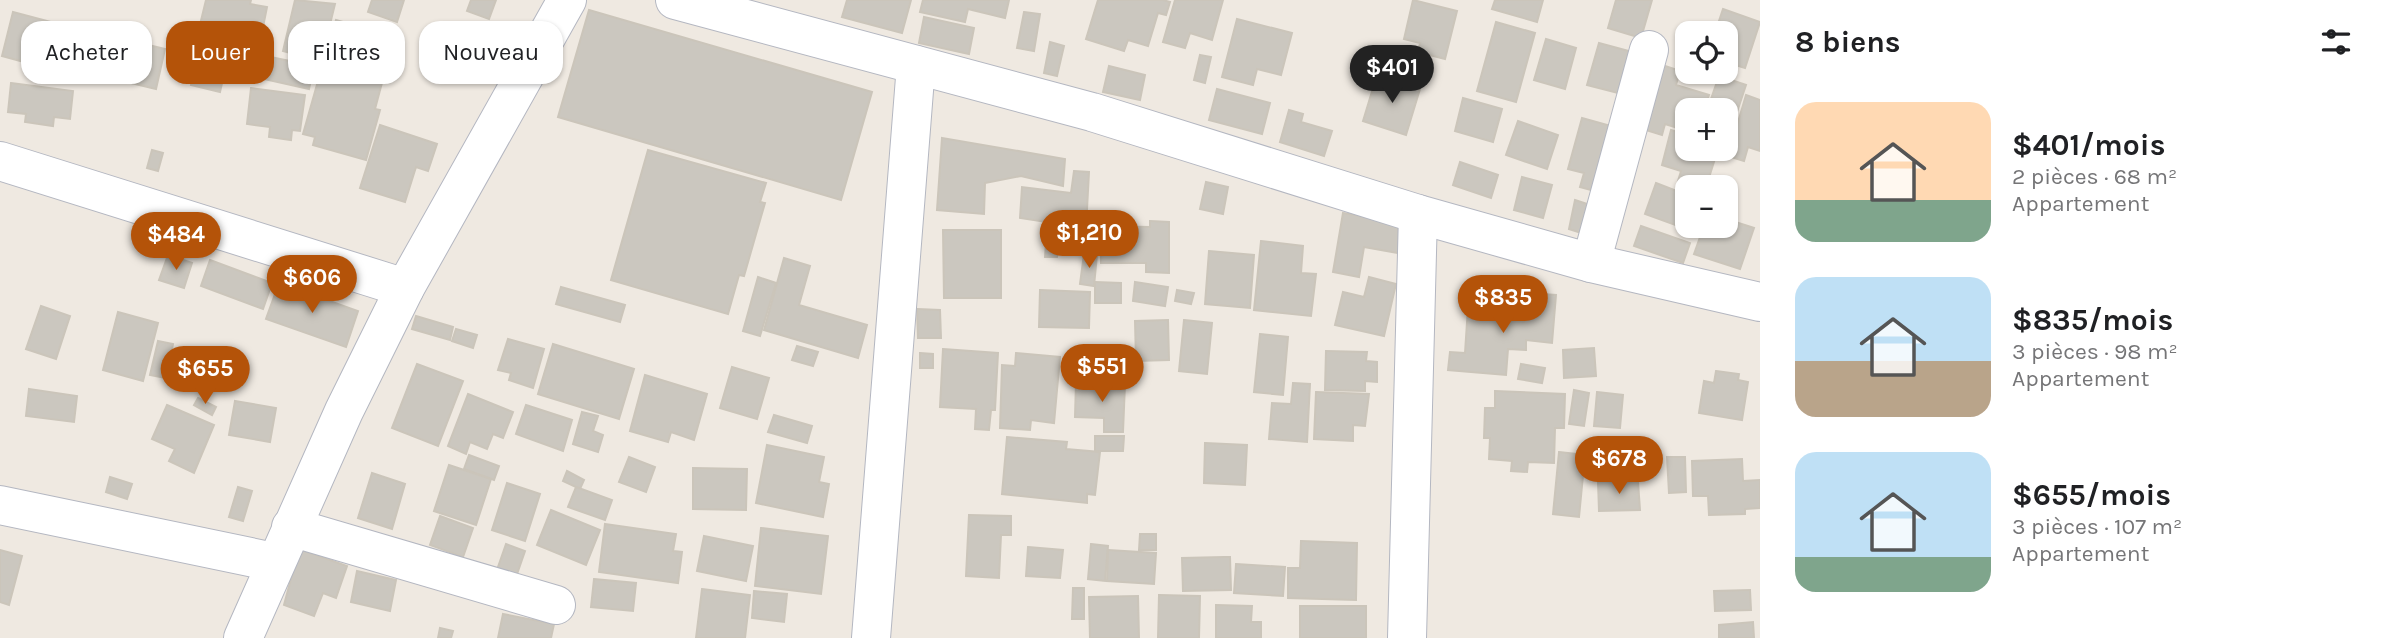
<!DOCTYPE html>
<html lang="fr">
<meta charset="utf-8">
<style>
:root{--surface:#fff;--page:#f6f6f6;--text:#202124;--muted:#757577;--accent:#b45309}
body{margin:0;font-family:Karla,sans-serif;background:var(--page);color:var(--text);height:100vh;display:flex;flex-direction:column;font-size:26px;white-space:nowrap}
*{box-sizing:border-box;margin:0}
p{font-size:23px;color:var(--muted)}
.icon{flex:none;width:38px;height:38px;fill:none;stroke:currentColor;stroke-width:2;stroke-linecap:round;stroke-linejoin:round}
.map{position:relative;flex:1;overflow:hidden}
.panel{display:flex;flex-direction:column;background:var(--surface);width:630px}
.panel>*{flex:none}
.banner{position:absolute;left:21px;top:21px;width:665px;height:63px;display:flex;gap:14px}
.tools{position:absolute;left:1675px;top:21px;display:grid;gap:14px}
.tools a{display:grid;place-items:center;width:63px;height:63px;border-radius:14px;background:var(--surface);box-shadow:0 2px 5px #0004;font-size:35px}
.price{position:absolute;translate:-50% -60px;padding:0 16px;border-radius:24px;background:var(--accent);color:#fff;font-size:23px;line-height:46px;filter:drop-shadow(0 2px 4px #0008)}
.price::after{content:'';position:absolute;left:50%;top:42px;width:21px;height:16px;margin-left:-10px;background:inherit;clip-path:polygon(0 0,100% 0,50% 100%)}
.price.on{background:#222;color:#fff}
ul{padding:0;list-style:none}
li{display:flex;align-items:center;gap:21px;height:175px;padding:0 35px}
li span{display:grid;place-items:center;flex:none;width:196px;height:140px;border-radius:21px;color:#555}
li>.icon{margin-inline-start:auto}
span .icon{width:84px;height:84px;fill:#fffc;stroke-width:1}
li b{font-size:30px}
h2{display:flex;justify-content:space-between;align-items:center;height:84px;padding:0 35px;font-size:30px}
.pill{padding:0 24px;border-radius:21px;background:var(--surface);box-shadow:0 2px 5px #0004;font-size:24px;line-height:63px}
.pill.on{background:var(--accent);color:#fff}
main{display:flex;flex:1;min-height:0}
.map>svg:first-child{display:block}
.building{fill:#cbc7bf;stroke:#cbc5ba;stroke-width:2}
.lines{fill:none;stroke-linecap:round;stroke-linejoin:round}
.minor-casing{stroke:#b4b7c1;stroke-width:40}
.minor{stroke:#fff;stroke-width:38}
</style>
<main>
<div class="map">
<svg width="1760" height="638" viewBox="0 0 1760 638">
<rect width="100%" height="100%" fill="#efe9e1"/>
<g class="building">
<polygon points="206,0 251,0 250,4 267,7 259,47 198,33"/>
<polygon points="295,0 335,4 321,61 283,51"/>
<polygon points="372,0 404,0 397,22 368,12"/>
<polygon points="471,0 496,0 489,19 467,11"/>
<polygon points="847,0 911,0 902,33 842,17"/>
<polygon points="923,0 1009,0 1005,18 968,9 965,22 920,12"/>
<polygon points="1098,0 1163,0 1170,2 1166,15 1158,13 1148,46 1128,40 1124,51 1086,39"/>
<polygon points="1175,0 1223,0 1212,40 1190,33 1185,48 1163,42"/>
<polygon points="1413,0 1457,11 1445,59 1418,52 1420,43 1404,39"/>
<polygon points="1495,0 1543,0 1537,22 1492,9"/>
<polygon points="1616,0 1652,0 1641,38 1608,28"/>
<polygon points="1723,9 1760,22 1745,68 1726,62 1726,33 1715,33"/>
<polygon points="589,10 872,92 841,200 558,117"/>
<polygon points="13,12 62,25 54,55 28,48 24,62 2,56"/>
<polygon points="1024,12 1040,14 1034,51 1017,48"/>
<polygon points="924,17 974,28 969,54 919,43"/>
<polygon points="1237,19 1292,33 1281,75 1257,69 1253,85 1222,77"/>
<polygon points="336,20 384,34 375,65 327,51"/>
<polygon points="1496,22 1535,33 1516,102 1477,91"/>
<polygon points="116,37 165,49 156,89 106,77"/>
<polygon points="178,37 230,48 220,92 191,85 194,73 171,68"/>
<polygon points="1546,39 1576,48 1565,89 1534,80"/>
<polygon points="1050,42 1064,46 1057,76 1044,73"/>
<polygon points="1599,43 1636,53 1626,95 1587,85"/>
<polygon points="251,53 314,66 309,89 246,75"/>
<polygon points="29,55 50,58 48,73 27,70"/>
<polygon points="1200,55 1211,57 1205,83 1194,80"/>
<polygon points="1662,65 1680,71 1676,85 1709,95 1704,110 1687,110 1687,131 1665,124 1662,135 1643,129"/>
<polygon points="1109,66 1145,75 1140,100 1103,92"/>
<polygon points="349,69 383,79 375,109 380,110 366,160 313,145 315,137 303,134 320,74 346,81"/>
<polygon points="1377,75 1420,89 1406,135 1363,121"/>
<polygon points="1719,76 1746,85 1737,112 1710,102"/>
<polygon points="11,83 73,91 70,119 54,117 53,126 25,122 26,114 8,112"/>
<polygon points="251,88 305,95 300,131 292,130 291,140 269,137 270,127 247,124"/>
<polygon points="1217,89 1270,103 1262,134 1209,120"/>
<polygon points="1746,95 1760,100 1760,151 1748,147 1744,161 1728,156"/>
<polygon points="1463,98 1502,109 1493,142 1455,131"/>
<polygon points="1289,110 1303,114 1301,122 1332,131 1324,156 1280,142"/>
<polygon points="1582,118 1625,130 1606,194 1580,187 1584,173 1568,169"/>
<polygon points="1518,121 1558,135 1547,169 1506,155"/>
<polygon points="380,125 437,144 428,171 416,167 405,202 360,188"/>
<polygon points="1671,130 1687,135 1687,149 1718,149 1706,187 1678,181 1681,171 1662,165"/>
<polygon points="942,138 1065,159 1063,186 1021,176 985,183 984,214 937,210"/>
<polygon points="152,150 163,153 158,171 147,168"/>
<polygon points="648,150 766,183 760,202 765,203 744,276 739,275 728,314 611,280"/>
<polygon points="1460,162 1498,175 1491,198 1453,185"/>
<polygon points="1074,171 1089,172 1086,228 1020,218 1022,187 1071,193"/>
<polygon points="1522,177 1552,185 1543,218 1514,210"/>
<polygon points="1206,182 1228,187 1223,214 1200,209"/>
<polygon points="1656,183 1687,195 1687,226 1694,226 1692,231 1645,214"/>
<polygon points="1575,200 1605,210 1597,238 1569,229"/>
<polygon points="1343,213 1402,223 1398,253 1364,247 1359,277 1333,272"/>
<polygon points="1726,219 1754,228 1740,269 1694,254 1704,226 1726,226"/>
<polygon points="1150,221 1169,222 1169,273 1146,272 1146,263 1101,263 1101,226 1150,227"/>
<polygon points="1641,226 1690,243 1683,263 1634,246"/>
<polygon points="943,230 1001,230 1001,298 944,298"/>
<polygon points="1261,241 1303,246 1301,273 1316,274 1311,316 1254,310"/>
<polygon points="1046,243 1058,243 1057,257 1045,257"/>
<polygon points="1209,251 1254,255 1250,308 1205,304"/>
<polygon points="1084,254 1097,255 1094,286 1080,284"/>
<polygon points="168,255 192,263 184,288 159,280"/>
<polygon points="784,258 810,266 799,305 867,325 858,358 764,330"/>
<polygon points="210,260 272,283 263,309 201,286"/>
<polygon points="758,277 776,283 760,336 743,331"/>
<polygon points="1369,277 1396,284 1384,336 1335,325 1343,292 1364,297"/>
<polygon points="1095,282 1121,283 1121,303 1095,303"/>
<polygon points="1135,282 1168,287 1165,306 1133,301"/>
<polygon points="279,283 358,311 346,347 266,319"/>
<polygon points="561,287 625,305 620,322 556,304"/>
<polygon points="1040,290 1090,292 1089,328 1039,327"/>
<polygon points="1177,290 1194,293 1191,304 1175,301"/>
<polygon points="1525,293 1556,295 1552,343 1526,340 1526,350 1508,349 1506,375 1448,370 1450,352 1465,353 1468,307 1498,310 1497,320 1524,322"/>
<polygon points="41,306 70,316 56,359 26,349"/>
<polygon points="917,309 940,310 941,338 918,338"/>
<polygon points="118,312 158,323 143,381 103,370"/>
<polygon points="416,316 453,327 450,340 412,329"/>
<polygon points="1168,320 1169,360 1136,361 1135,321"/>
<polygon points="1184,320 1212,323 1207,374 1179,371"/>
<polygon points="456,329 477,335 473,348 452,341"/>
<polygon points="1260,334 1288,337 1283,395 1254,392"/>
<polygon points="508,339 544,349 533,388 509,380 511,373 498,370"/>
<polygon points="158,341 173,344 166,378 150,375"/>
<polygon points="553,344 634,369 619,419 538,394"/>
<polygon points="797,346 818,352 813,366 792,360"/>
<polygon points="1594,348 1596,376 1564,378 1563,350"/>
<polygon points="943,349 998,353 995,410 991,410 989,430 975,429 976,409 940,407"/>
<polygon points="1326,351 1367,352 1366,361 1377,362 1377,382 1365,381 1365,391 1325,390"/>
<polygon points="920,353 933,354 933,368 920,368"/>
<polygon points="1016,353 1060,357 1054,423 1031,420 1030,430 1000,428 1002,365 1015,366"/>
<polygon points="417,364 463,381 438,446 392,428"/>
<polygon points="1521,364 1545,368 1542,383 1518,379"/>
<polygon points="732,367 769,378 757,419 720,408"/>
<polygon points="1716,371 1739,374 1738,380 1748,382 1742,420 1699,413 1704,381 1714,383"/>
<polygon points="645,375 707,394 694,440 671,432 668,442 630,431"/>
<polygon points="1076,382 1125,384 1123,432 1104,432 1104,418 1075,417"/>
<polygon points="1293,383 1310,384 1307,442 1269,439 1272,403 1291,404"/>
<polygon points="29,389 77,396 74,422 26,416"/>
<polygon points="1574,390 1589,393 1584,426 1569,424"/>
<polygon points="1495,391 1565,394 1564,428 1555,428 1554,463 1528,462 1527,472 1511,471 1512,461 1489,459 1490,438 1484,438 1485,408 1495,408"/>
<polygon points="1316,392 1369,394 1365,426 1353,425 1353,441 1314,439"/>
<polygon points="1597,392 1623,395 1620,428 1594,426"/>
<polygon points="468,394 513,412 503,438 493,434 487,449 470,442 466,454 448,446"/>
<polygon points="198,398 216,407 212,415 194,405"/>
<polygon points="235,401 276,408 270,442 229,435"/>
<polygon points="167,405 214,425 194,473 169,461 175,449 152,439"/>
<polygon points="526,405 572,420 563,451 516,434"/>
<polygon points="582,412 598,416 593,431 603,435 598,452 573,444"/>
<polygon points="774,415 812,426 807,443 768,432"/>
<polygon points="1095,436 1124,436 1123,451 1095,451"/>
<polygon points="1007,437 1067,442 1066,449 1100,452 1095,495 1087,494 1087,503 1002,494"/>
<polygon points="1205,443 1247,445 1245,485 1204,483"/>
<polygon points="767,445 824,457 819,482 829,484 823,517 756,503"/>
<polygon points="1559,452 1585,455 1579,517 1553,514"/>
<polygon points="469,455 499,466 494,480 464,469"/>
<polygon points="629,457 655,467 646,492 619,482"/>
<polygon points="1667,457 1685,457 1686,492 1669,493"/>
<polygon points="1742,459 1743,481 1760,480 1760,508 1745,509 1745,514 1709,515 1708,496 1693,496 1692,461"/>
<polygon points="449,465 491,479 476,525 434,511"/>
<polygon points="693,468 747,469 746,510 693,509"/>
<polygon points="567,471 584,480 580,489 563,481"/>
<polygon points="372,473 405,484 392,529 358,518"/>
<polygon points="110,477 132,484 127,499 106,492"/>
<polygon points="1598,482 1638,482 1640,510 1599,511"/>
<polygon points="507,483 540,494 525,541 492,530"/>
<polygon points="238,487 252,491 243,521 229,517"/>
<polygon points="576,487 612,500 605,520 568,507"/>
<polygon points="551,510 600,530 586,565 537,545"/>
<polygon points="969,515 1011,516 1011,535 1001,535 999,578 966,576"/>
<polygon points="440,516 473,528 463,557 430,545"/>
<polygon points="605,524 676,534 673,551 682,552 678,583 599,572"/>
<polygon points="761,528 828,536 821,594 755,586"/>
<polygon points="1140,534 1156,534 1156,550 1139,550"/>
<polygon points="704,536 753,546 746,581 697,571"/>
<polygon points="1301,541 1357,543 1356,600 1288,598 1288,568 1300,568"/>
<polygon points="506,544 525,551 516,577 497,570"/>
<polygon points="1091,544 1108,546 1105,581 1088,579"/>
<polygon points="1028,547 1063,550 1060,578 1026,576"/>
<polygon points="299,549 347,566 336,598 323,593 314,616 284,605"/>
<polygon points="0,550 22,556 9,605 0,602"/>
<polygon points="1108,550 1156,553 1154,584 1107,581"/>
<polygon points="1224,557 1230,557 1231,590 1183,591 1182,558"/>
<polygon points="1236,564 1285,567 1283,596 1234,593"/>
<polygon points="357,571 396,580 390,611 351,602"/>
<polygon points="594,579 636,583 633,611 591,607"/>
<polygon points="1073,588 1084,588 1084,619 1072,619"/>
<polygon points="702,589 750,595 745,638 696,638"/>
<polygon points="1750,590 1751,610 1715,611 1714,591"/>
<polygon points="754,591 787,594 784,622 752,618"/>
<polygon points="1159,595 1200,596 1199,638 1158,638"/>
<polygon points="1138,596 1139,638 1090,638 1089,597"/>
<polygon points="1216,605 1252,606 1251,622 1261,622 1261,638 1216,638"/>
<rect x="1300" y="606" width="66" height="32"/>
<polygon points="503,614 554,624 551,638 498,638"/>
<polygon points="1753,622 1754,638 1719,638 1719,625"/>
<polygon points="440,628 453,631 451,638 438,638"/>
</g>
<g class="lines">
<defs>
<g id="minor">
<polyline points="675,0 1092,112 1418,214 1591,263 1760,302"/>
<polyline points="0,161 405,288"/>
<polyline points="1591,263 1649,50"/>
<polyline points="0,505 274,562"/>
<polyline points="291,527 556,605"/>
<polyline points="243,638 344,411 405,288 567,0"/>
<polyline points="871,638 916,65"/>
<polyline points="1407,638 1418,214"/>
</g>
</defs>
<use href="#minor" class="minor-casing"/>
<use href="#minor" class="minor"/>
</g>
</svg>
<div class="tools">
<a><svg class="icon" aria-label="locate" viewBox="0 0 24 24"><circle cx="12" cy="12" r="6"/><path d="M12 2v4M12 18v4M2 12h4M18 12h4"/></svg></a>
<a>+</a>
<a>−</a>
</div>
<b class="price on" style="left:1392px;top:105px">$401</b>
<b class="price" style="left:1089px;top:270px">$1,210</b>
<b class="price" style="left:176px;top:272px">$484</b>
<b class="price" style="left:312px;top:315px">$606</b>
<b class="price" style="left:1503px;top:335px">$835</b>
<b class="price" style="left:1102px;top:404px">$551</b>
<b class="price" style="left:205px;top:406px">$655</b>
<b class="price" style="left:1619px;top:496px">$678</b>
<div class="banner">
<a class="pill">Acheter</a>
<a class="pill on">Louer</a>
<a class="pill">Filtres</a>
<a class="pill">Nouveau</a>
</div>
</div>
<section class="panel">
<h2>8 biens<svg class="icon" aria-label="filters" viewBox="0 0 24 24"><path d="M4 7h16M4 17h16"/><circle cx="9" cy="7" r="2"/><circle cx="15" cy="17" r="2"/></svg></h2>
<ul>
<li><span style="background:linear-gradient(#ffd9b3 70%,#7fa58c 0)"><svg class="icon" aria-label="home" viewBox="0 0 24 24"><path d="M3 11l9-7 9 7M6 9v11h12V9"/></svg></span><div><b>$401/mois</b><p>2 pièces · 68 m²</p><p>Appartement</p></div></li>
<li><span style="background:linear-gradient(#bfe0f5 60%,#b9a48a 0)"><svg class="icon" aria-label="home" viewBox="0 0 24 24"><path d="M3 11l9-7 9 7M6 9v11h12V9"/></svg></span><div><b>$835/mois</b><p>3 pièces · 98 m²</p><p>Appartement</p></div></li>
<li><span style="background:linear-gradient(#bfe0f5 75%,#7fa58c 0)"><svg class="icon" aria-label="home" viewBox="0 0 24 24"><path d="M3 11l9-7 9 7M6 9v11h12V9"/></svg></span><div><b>$655/mois</b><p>3 pièces · 107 m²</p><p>Appartement</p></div></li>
</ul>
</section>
</main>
